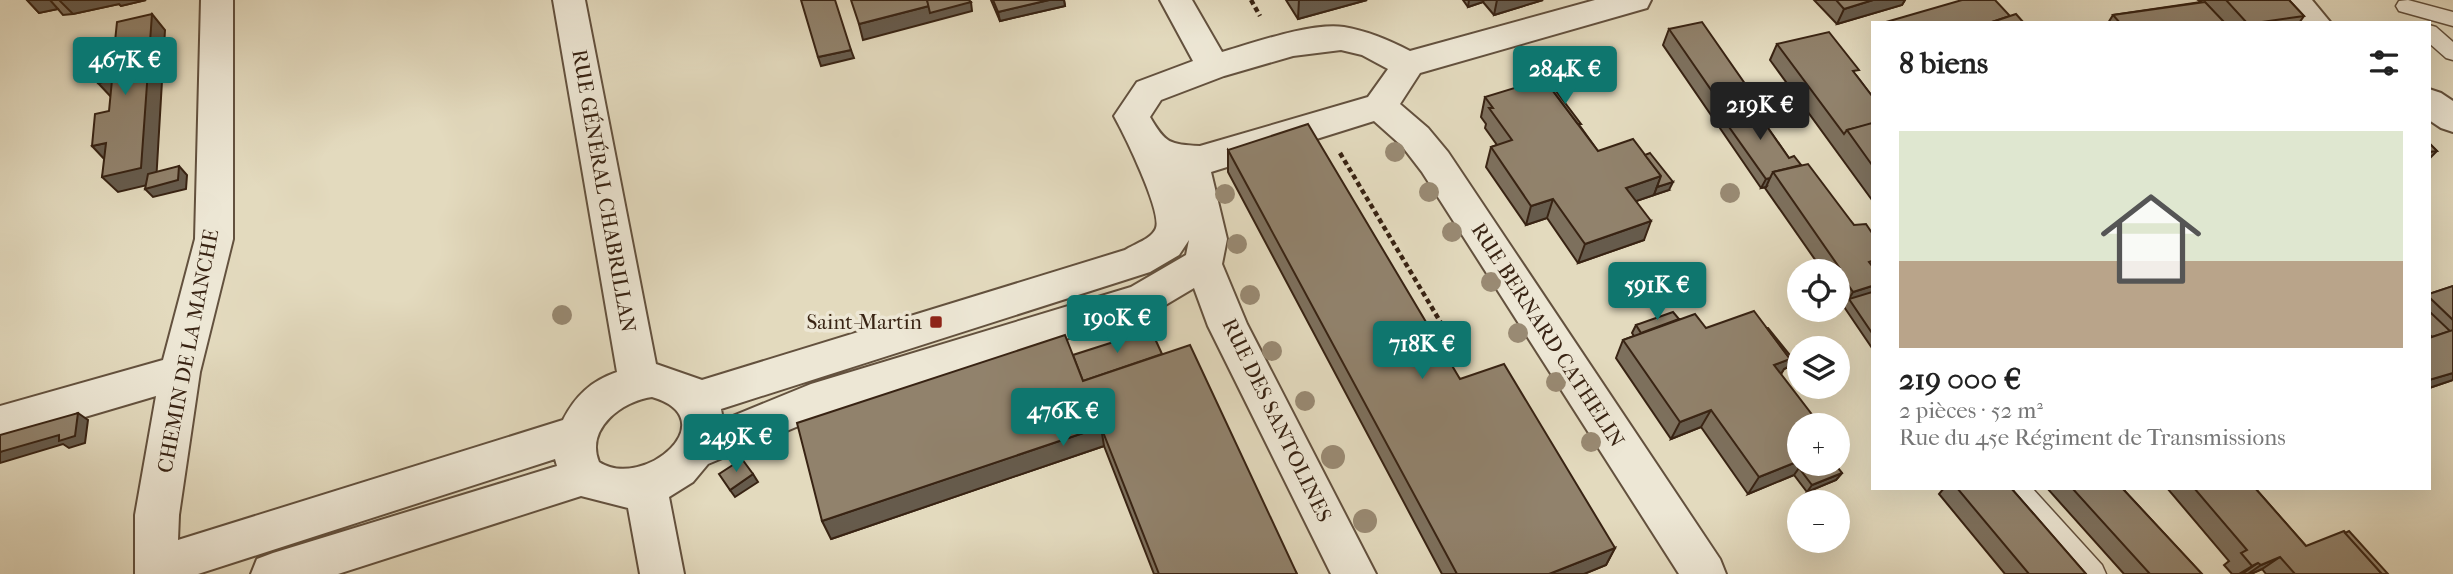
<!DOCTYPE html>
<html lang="fr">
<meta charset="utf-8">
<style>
:root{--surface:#fff;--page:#f2f2f2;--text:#222;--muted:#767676;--accent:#0f766e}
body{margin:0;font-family:"IM FELL French Canon",serif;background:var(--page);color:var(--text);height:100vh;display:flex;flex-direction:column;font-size:26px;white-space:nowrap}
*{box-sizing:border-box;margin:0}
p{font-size:23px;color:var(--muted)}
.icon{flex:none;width:38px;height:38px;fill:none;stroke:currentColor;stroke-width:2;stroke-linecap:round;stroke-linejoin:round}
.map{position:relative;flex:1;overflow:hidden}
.details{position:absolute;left:1871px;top:21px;width:560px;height:469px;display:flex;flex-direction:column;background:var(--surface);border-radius:0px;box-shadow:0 7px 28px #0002}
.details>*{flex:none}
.tools{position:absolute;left:1787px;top:259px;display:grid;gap:14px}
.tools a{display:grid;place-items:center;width:63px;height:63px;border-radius:50%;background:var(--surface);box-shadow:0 7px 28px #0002;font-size:35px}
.price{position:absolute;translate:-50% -60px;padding:0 16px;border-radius:7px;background:var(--accent);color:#fff;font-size:23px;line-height:46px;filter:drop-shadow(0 2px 4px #0008)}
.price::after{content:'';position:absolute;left:50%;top:42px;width:21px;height:16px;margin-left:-10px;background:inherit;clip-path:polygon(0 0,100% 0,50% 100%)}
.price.active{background:#222;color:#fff}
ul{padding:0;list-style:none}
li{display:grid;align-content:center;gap:14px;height:371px;padding:0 28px}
li span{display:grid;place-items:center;height:217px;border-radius:0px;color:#555}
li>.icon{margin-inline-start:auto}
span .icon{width:126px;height:126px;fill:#fffc;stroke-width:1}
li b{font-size:30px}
h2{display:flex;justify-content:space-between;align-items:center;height:84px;padding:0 28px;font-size:30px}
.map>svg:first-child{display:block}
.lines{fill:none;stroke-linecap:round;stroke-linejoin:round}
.lane-casing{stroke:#63513e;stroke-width:3}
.street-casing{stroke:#63513e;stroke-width:4}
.path{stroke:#382313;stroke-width:4.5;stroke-dasharray:5 3.5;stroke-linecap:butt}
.lane{fill:#ede7d5;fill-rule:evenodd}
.street{fill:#ede7d5;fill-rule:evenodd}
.tree{fill:#998a73}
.wall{fill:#7d705d;stroke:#382313;stroke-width:2}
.shaded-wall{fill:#665b4c;stroke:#382313;stroke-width:2}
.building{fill:#91826c;stroke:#382313;stroke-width:2}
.poi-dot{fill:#8f2418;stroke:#ede7d5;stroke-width:2.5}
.labels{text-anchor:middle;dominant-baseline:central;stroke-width:7;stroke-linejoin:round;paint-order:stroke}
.street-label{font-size:21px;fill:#382313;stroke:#ede7d5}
.poi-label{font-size:21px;fill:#382313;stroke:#ede7d5;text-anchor:end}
</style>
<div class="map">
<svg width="2453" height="574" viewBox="0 0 2453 574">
<rect width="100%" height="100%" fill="#e3dabe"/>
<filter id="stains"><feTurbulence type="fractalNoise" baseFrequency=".00286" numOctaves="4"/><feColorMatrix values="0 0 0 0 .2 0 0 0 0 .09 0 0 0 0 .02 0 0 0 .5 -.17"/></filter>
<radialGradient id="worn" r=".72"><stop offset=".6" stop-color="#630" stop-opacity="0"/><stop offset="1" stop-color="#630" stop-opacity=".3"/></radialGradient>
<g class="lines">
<defs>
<g id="lane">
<polygon points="2408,0 2453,12 2453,26 2399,11 2396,6 2399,1"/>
<polygon points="2429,25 2436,27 2453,42 2453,60 2446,58 2429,43"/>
<polygon points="2004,488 2032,488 2102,565 2106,574 2076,574 2007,497"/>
</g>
<g id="street">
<path d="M201,0H233V239L200,372L179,515L178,540L563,420C575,396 591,381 617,372L553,0H585L656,364L702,380L1125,250C1134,244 1152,239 1156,228C1162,211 1124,134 1114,116L1137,82L1193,61L1160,0H1192L1222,52C1253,43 1312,22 1344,27C1368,31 1389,40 1410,51L1595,0H1651L1647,8L1420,73L1400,104L1428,128L1448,152L1720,559L1726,574H1679L1422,172L1402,146L1374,121L1211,172L1227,239L1222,264L1247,324L1376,574H1331L1208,326L1194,288L1157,310L820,417L708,464L693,482L669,497L684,574H640L628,508L581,496L338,574H251L257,559L273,553L557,466L555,459L198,574H135V515L156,396L0,442V406L163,360L195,239ZM1341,50L1362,55L1388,69L1368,97L1200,146C1169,144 1166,144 1150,117L1161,100L1224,76L1293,56ZM1189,240L1186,255L1131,287L811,384L723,420L721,409L1150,272L1179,255ZM652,397C727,419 644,491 599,462C585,428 623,401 652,397Z"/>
<polygon points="2277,0 2312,0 2331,23 2295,23"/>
<polygon points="2429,89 2441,93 2453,101 2453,132 2441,128 2429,120"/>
</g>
</defs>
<use href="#lane" class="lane-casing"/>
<use href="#street" class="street-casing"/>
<g class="path">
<polyline points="1251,0 1260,16"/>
<polyline points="1340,153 1463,360"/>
</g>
<use href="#lane" class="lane"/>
<use href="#street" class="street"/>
</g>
<g class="tree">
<circle cx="1395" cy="152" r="10"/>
<circle cx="1429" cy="192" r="10"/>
<circle cx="1730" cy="193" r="10"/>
<circle cx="1225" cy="194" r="10"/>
<circle cx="1452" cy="232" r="10"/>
<circle cx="1237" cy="244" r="10"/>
<circle cx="1491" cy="282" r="10"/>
<circle cx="1250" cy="295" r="10"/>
<circle cx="562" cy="315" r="10"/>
<circle cx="1518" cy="333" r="10"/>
<circle cx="1272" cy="351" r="10"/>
<circle cx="1556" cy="382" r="10"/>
<circle cx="1305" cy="401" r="10"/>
<circle cx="1591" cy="442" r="10"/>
<circle cx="1333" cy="457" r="12"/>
<circle cx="1365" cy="521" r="12"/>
</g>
<g class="wall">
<polygon points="27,0 146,0 121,6 119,4 73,14 63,15 58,9 39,13"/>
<polygon points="991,0 1064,0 1065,6 1000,21"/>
<polygon points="1286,0 1367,0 1298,19"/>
<polygon points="1463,0 1543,0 1494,15 1483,2 1468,7"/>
<polygon points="1814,0 1905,0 1902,5 1837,24"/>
<polygon points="2198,0 2289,0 2304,16 2299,23 2108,23 2113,15 2201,2"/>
<polygon points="1669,29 1754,108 1789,158 1801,165 1854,225 1872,233 1872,348 1838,298 1838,271 1823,271 1765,188 1766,187 1761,188 1663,45"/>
<polygon points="1777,44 1856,75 1872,96 1872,200 1770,60"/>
<polygon points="1485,97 1580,126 1598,151 1669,190 1636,201 1644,240 1578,263 1547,218 1526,225 1486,167 1491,147 1497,145 1485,128 1486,124 1481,117"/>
<polygon points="2429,143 2437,151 2429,159"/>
<polygon points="1228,150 1460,379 1615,548 1606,565 1584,574 1442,574 1228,172"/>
<polygon points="2453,286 2453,380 2429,388 2429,294"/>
<polygon points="1679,319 1793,359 1788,367 1784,369 1781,374 1799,425 1842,473 1836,480 1807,492 1794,475 1748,494 1701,427 1671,439 1616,358 1623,340 1634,336 1632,333 1636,325"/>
<polygon points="1162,354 1297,574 1154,574 1104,446 831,539 1073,355"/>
<polygon points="1944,488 2011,488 2086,574 2005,574 1939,494"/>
<polygon points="2047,488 2122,488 2202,574 2124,574"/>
<polygon points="2167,488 2255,488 2306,546 2388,574 2266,574 2262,569 2251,574 2232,574 2224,565 2229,561"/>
</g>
<g class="shaded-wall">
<polygon points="27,0 50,0 58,9 39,13"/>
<polygon points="59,0 146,0 121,6 119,4 73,14"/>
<polygon points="1049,0 1064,0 1065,6 1000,21 998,12"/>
<polygon points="1299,0 1367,0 1298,19"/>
<polygon points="1469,0 1484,0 1483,2 1468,7"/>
<polygon points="1497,0 1543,0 1494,15"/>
<polygon points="1873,0 1905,0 1902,5 1837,24 1844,9"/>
<polygon points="971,2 972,11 863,40 859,24 929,6"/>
<polygon points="152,14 165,30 156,183 118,192 102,177"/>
<polygon points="851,50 854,58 821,66 818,57"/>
<polygon points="112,80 113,99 98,83"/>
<polygon points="1757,101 1750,117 1722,117 1725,110"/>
<polygon points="106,143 107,162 92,146"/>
<polygon points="179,166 187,175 186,189 153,197 145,189"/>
<polygon points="1661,176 1654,195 1619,207 1626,188"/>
<polygon points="1770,178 1766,187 1761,188 1766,179"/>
<polygon points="1673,182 1669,190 1654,195 1657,187"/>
<polygon points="1553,199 1547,218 1526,225 1531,206"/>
<polygon points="1651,221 1644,240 1578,263 1585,244"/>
<polygon points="1872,286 1872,298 1849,299 1853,292"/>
<polygon points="1790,359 1793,359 1788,367 1784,369 1779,377 1774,365"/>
<polygon points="2453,373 2453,380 2429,388 2429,380"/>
<polygon points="1711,410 1701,427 1671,439 1680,422"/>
<polygon points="78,413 88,420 85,443 69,448 63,444 0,463 0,452"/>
<polygon points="1101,427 1104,446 831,539 822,521"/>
<polygon points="1799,461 1799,464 1823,464 1799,468 1794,475 1748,494 1759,477"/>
<polygon points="1842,473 1836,480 1807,492 1812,485"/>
<polygon points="753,474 758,482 735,497 730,490"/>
<polygon points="1615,548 1606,565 1584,574 1549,574"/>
<polygon points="2280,557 2262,569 2251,574 2248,574 2261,565"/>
<polygon points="2258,563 2242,574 2239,574 2252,566"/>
</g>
<g class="building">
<polygon points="801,0 835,0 851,50 818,57"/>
<polygon points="851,0 927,0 929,6 859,24"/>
<polygon points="927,0 969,0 971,2 930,13"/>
<polygon points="993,0 1049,0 998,12"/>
<polygon points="1836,0 1873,0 1844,9"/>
<polygon points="1962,0 1995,0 2010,16 1989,23 1886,22"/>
<polygon points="2226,0 2289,0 2304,16 2255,23 2247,23"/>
<polygon points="2205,2 2225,23 2120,23 2113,15"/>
<polygon points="152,14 141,168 102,177 106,143 92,146 95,114 109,111 112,80 98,83 102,53 114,51 117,22"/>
<polygon points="2016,14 2024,23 1989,23"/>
<polygon points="1702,22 1757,101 1725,110 1669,29"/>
<polygon points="1829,32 1859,70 1853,71 1872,96 1872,124 1847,130 1844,134 1777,44"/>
<polygon points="1544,79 1598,151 1633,139 1661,176 1626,188 1651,221 1585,244 1553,199 1531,206 1491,147 1512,140 1489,108 1493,108 1485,97"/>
<polygon points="1550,87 1553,87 1581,124 1578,124"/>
<polygon points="1754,108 1789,158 1794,156 1801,165 1773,172 1770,178 1766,179 1722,117"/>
<polygon points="1872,123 1872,165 1847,130"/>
<polygon points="1308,124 1460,379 1504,364 1615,548 1549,574 1457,574 1228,150"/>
<polygon points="2429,143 2437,151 2429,152"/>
<polygon points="1650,153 1673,182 1657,187 1661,176 1645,155"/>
<polygon points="1808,164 1854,225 1866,224 1872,233 1872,261 1869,262 1872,266 1872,286 1853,292 1838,270 1841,270 1773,172"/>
<polygon points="179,166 178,180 145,189 148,174"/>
<polygon points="2453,286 2453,320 2429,297 2429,294"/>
<polygon points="1872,292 1872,333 1849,299"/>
<polygon points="1754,311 1790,359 1774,365 1820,425 1799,425 1799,461 1759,477 1711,410 1680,422 1623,340 1695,314 1706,328"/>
<polygon points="1673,312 1679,319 1641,333 1636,325"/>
<polygon points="2429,313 2431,313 2450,331 2432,337 2429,334"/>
<polygon points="1767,328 1768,328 1793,359 1789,361 1790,359"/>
<polygon points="1151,330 1162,354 1083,381 1073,355"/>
<polygon points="2453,330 2453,373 2429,380 2429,338"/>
<polygon points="1065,335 1083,381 1190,345 1297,574 1159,574 1101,427 822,521 797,423"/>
<polygon points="78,413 75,436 59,441 59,435 0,452 0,435"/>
<polygon points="742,459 753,474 730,490 719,474"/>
<polygon points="1810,464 1835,464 1842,473 1812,485 1799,468"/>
<polygon points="1957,488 2011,488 2086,574 2029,574"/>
<polygon points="2072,488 2122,488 2202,574 2150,574"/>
<polygon points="2194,488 2255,488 2306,546 2344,531 2382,574 2295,574 2280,557 2261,565 2258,563 2252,566 2241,553 2247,550"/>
<polygon points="2349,531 2388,574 2382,574 2345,533"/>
</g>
<rect class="poi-dot" x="929" y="315" width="14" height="14" rx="3.5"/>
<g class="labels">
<g class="street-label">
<text transform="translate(604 191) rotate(80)">RUE GÉNÉRAL CHABRILLAN</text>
<text transform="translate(1548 335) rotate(57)">RUE BERNARD CATHELIN</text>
<text transform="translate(188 351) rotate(-79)">CHEMIN DE LA MANCHE</text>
<text transform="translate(1277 420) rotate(64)">RUE DES SANTOLINES</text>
</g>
<g class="poi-label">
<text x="922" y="322">Saint-Martin</text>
</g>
</g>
<rect width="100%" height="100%" filter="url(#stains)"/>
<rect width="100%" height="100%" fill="url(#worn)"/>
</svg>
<div class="tools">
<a><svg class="icon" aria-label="locate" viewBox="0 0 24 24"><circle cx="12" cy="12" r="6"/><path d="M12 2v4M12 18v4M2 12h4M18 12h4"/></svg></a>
<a><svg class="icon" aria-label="layers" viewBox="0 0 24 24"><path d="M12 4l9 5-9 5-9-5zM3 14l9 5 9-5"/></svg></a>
<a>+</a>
<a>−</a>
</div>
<b class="price" style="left:125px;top:97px">467K €</b>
<b class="price" style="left:1565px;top:106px">284K €</b>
<b class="price active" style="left:1760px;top:142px">219K €</b>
<b class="price" style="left:1657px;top:322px">591K €</b>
<b class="price" style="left:1117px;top:355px">190K €</b>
<b class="price" style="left:1422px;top:381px">718K €</b>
<b class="price" style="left:1063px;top:448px">476K €</b>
<b class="price" style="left:736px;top:474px">249K €</b>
<section class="details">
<h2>8 biens<svg class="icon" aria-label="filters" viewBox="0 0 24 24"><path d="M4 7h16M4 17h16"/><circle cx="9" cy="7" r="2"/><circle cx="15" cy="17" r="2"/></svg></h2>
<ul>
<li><span style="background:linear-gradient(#dfe7d0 60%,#b9a48a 0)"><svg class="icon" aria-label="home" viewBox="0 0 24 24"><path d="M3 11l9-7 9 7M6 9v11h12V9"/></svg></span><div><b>219 000 €</b><p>2 pièces · 52 m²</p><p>Rue du 45e Régiment de Transmissions</p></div></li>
</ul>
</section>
</div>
